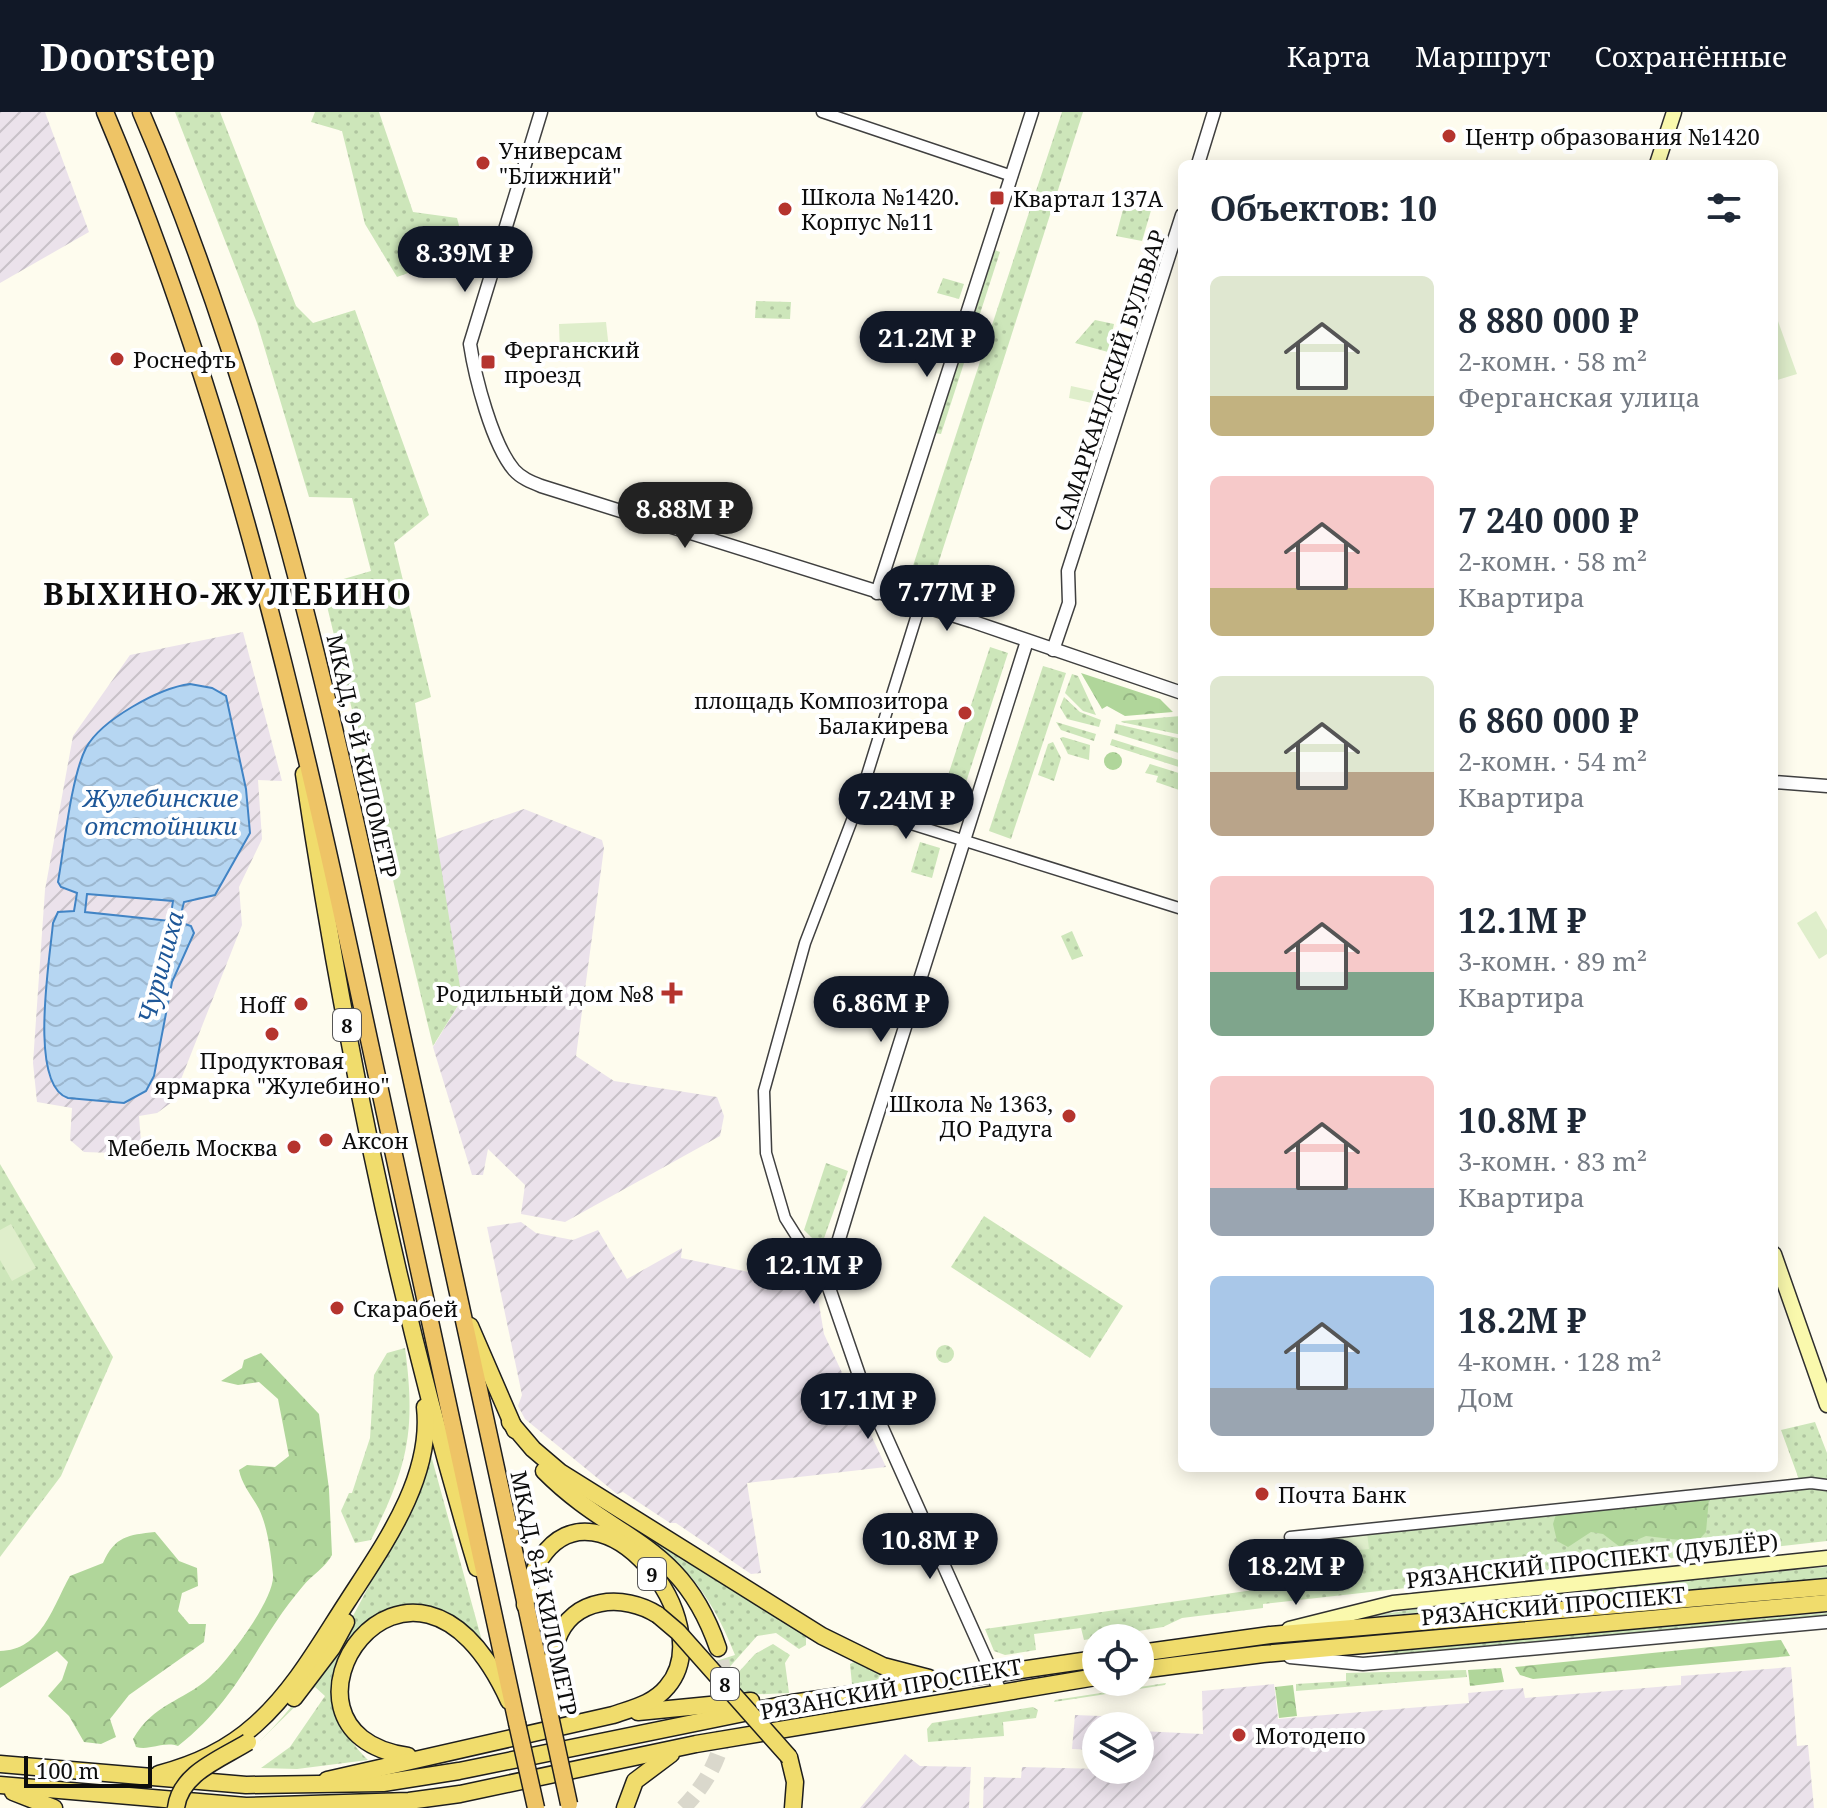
<!DOCTYPE html>
<html lang="ru">
<meta charset="utf-8">
<style>
:root{--surface:#fff;--page:#f6f6f7;--text:#1f2937;--muted:#747a83;--accent:#111827}
body{margin:0;font-family:"Noto Serif",serif;background:var(--page);color:var(--text);height:100vh;display:flex;flex-direction:column;font-size:30px;white-space:nowrap}
*{box-sizing:border-box;margin:0}
p{font-size:26px;color:var(--muted)}
.icon{flex:none;width:44px;height:44px;fill:none;stroke:currentColor;stroke-width:2;stroke-linecap:round;stroke-linejoin:round}
.map{position:relative;flex:1;overflow:hidden}
.drawer{position:absolute;left:1178px;top:48px;width:600px;height:1312px;display:flex;flex-direction:column;background:var(--surface);border-radius:12px;box-shadow:0 4px 20px #0003}
.drawer>*{flex:none}
.fabs{position:absolute;left:1082px;top:1512px;display:grid;gap:16px}
.fabs a{display:grid;place-items:center;width:72px;height:72px;border-radius:50%;background:var(--surface);box-shadow:0 4px 20px #0003;font-size:40px}
.scale{position:absolute;left:24px;bottom:20px;width:128px;box-sizing:border-box;padding-left:8px;border:4px solid #0d0d0d;border-top:0;font-size:22px;line-height:28px;white-space:nowrap;color:#0d0d0d;-webkit-text-stroke:6px #fff;paint-order:stroke}
.price{position:absolute;translate:-50% -68px;padding:0 18px;border-radius:28px;background:var(--accent);color:#fff;font-size:26px;line-height:52px;filter:drop-shadow(0 2px 4px #0008)}
.price::after{content:'';position:absolute;left:50%;top:48px;width:24px;height:18px;margin-left:-12px;background:inherit;clip-path:polygon(0 0,100% 0,50% 100%)}
.price.current{background:#222;color:#fff}
ul{padding:0;list-style:none}
li{display:flex;align-items:center;gap:24px;height:200px;padding:0 32px}
li span{display:grid;place-items:center;flex:none;width:224px;height:160px;border-radius:12px;color:#555}
li>.icon{margin-inline-start:auto}
span .icon{width:96px;height:96px;fill:#fffc;stroke-width:1}
li b{font-size:34px}
h2{display:flex;justify-content:space-between;align-items:center;height:96px;padding:0 32px;font-size:34px}
header{display:flex;align-items:center;gap:48px;box-sizing:border-box;height:112px;padding:0 40px;background:var(--accent);color:#fff}
header strong{font-size:38px}
nav{display:flex;gap:44px;margin-inline-start:auto;font-size:28px}
.map>svg:first-child{display:block}
.industrial{fill:url(#industrial-furrows)}
.green{fill:url(#green-dots)}
.forest{fill:url(#forest-crowns)}
.pitch{fill:#dfeecb}
.water{fill:url(#water-waves);stroke:#4184c5;stroke-width:2;fill-rule:evenodd}
.lines{fill:none;stroke-linecap:round;stroke-linejoin:round}
.primary-tunnel{stroke:#dad8cc;stroke-width:16;stroke-dasharray:16 8;stroke-linecap:butt}
.minor-casing{stroke:#404040;stroke-width:13}
.tertiary-casing{stroke:#404040;stroke-width:15}
.secondary-casing{stroke:#2f2f2f;stroke-width:17}
.primary-casing{stroke:#1e1e1e;stroke-width:19}
.trunk-casing{stroke:#1e1e1e;stroke-width:19}
.minor{stroke:#fff;stroke-width:10}
.tertiary{stroke:#fff;stroke-width:12}
.secondary{stroke:#faf9ad;stroke-width:14}
.primary{stroke:#f0dc6c;stroke-width:16}
.trunk{stroke:#eec466;stroke-width:16}
.primary-bridge-casing{stroke:#1e1e1e;stroke-width:19;stroke-linecap:butt}
.trunk-bridge-casing{stroke:#1e1e1e;stroke-width:19;stroke-linecap:butt}
.primary-bridge{stroke:#f0dc6c;stroke-width:16}
.trunk-bridge{stroke:#eec466;stroke-width:16}
.poi-dot{fill:#b5342e;stroke:#fff;stroke-width:3}
.labels{text-anchor:middle;dominant-baseline:central;stroke-width:8;stroke-linejoin:round;paint-order:stroke}
.shield{fill:#fff;stroke:#565656;stroke-width:2}
.shield-label{font-size:20px;font-weight:bold;fill:#0d0d0d}
.poi-label{font-size:22px;fill:#0d0d0d;stroke:#fff;text-anchor:start}
.street-label{font-size:22px;fill:#0d0d0d;stroke:#fff}
.water-label{font-size:24px;font-style:italic;fill:#1e5798;stroke:#fff}
.district-label{font-size:30px;font-weight:bold;letter-spacing:2px;fill:#0d0d0d;stroke:#fff}
</style>
<header>
<strong>Doorstep</strong>
<nav><a>Карта</a><a>Маршрут</a><a>Сохранённые</a></nav>
</header>
<div class="map">
<svg width="1827" height="1696" viewBox="0 0 1827 1696">
<defs>
<pattern id="industrial-furrows" width="10" height="10" patternUnits="userSpaceOnUse" patternTransform="scale(2)"><rect width="10" height="10" fill="#ebe2eb"/><path d="M-1 1l2-2M0 10L10 0M9 11l2-2" fill="none" stroke="#c8c1c8"/></pattern>
<pattern id="green-dots" width="8" height="8" patternUnits="userSpaceOnUse" patternTransform="scale(2)"><rect width="8" height="8" fill="#cde6ba"/><path d="M2 2h.1M6 6h.1" fill="none" stroke="#afc49f" stroke-width="1.8" stroke-linecap="round"/></pattern>
<pattern id="forest-crowns" width="20" height="18" patternUnits="userSpaceOnUse" patternTransform="scale(2)"><rect width="20" height="18" fill="#b0d69a"/><path d="M2 6a3 3 0 1 1 6 0M12 15a3 3 0 1 1 6 0" fill="none" stroke="#96b684"/></pattern>
<pattern id="water-waves" width="16" height="10" patternUnits="userSpaceOnUse" patternTransform="scale(2)"><rect width="16" height="10" fill="#b6d6f2"/><path d="M0 5q4-4 8 0t8 0" fill="none" stroke="#9bb6ce"/></pattern>
</defs>
<rect width="100%" height="100%" fill="#fefcee"/>
<g class="industrial">
<polygon points="0,0 45,0 89,120 0,171"/>
<polygon points="243,520 282,669 258,668 262,727 239,775 242,813 172,990 157,1001 139,1004 142,1042 84,1040 70,1028 72,996 37,990 33,951 45,778 73,624 130,543"/>
<polygon points="524,697 602,728 604,736 576,944 614,969 717,985 724,1004 720,1024 565,1110 521,1102 525,1073 488,1037 483,1063 472,1063 433,935 462,887 434,728"/>
<polygon points="521,1110 536,1121 573,1128 598,1118 627,1167 682,1136 681,1146 816,1174 824,1222 886,1355 747,1371 761,1461 751,1462 676,1411 670,1411 623,1380 617,1382 525,1307 518,1294 522,1283 487,1115"/>
<polygon points="1791,1555 1797,1634 1808,1633 1814,1696 983,1696 984,1665 1021,1666 1022,1655 1140,1658 1140,1619 1203,1622 1202,1579 1274,1572 1278,1607 1469,1591 1468,1581 1523,1576 1525,1586 1681,1573 1681,1564"/>
<polygon points="1075,1603 1125,1605 1125,1614 1096,1614 1096,1638 1072,1637"/>
<polygon points="905,1642 920,1654 971,1655 969,1696 860,1696"/>
</g>
<g class="green">
<polygon points="175,0 220,0 296,194 313,211 355,198 429,403 394,431 431,585 415,591 462,887 433,934 327,494 340,468 371,459 352,386 309,385 257,211"/>
<polygon points="315,0 379,0 413,100 457,106 466,140 397,165 365,112 342,19 311,10"/>
<polygon points="1062,0 1083,0 931,474 909,466"/>
<polygon points="1125,90 1152,95 1142,129 1116,124"/>
<polygon points="989,136 1000,140 941,322 935,321"/>
<polygon points="943,166 964,172 959,187 937,181"/>
<polygon points="756,189 791,190 790,207 755,206"/>
<polygon points="1095,208 1114,212 1108,240 1075,231"/>
<polygon points="990,535 1008,541 958,695 940,688"/>
<polygon points="1043,554 1066,561 1011,727 989,719"/>
<polygon points="1072,562 1078,564 1096,603 1083,599 1065,581"/>
<polygon points="1064,585 1080,600 1101,608 1099,615 1067,607 1060,595"/>
<polygon points="1181,604 1182,623 1121,610 1122,609"/>
<polygon points="1056,610 1096,622 1094,629 1061,618"/>
<polygon points="1116,612 1182,627 1182,642 1114,621"/>
<polygon points="1063,625 1090,633 1089,648 1068,642 1060,626"/>
<polygon points="1112,627 1182,649 1182,656 1110,633"/>
<polygon points="1053,630 1061,646 1054,669 1038,663 1048,632"/>
<polygon points="1150,652 1182,662 1182,679 1156,670 1158,664 1145,661"/>
<polygon points="920,730 940,736 932,766 911,760"/>
<polygon points="1072,819 1083,844 1072,848 1061,824"/>
<polygon points="826,1051 848,1059 823,1129 817,1131 804,1118"/>
<polygon points="0,1052 113,1245 61,1364 0,1445"/>
<polygon points="984,1104 1123,1194 1090,1246 951,1155"/>
<circle cx="945" cy="1242" r="9"/>
<path d="M405,1236C416,1319 408,1354 371,1428L355,1431L341,1399L349,1381H352L370,1326L374,1263L387,1241Z"/>
<polygon points="1815,1310 1827,1341 1827,1429 1263,1492 1263,1496 1182,1506 1163,1515 1084,1528 1081,1516 1034,1522 1036,1538 1005,1543 994,1539 985,1517 1302,1471 1297,1427 1801,1373 1781,1318"/>
<path d="M429,1336L484,1536L431,1501L369,1511C339,1570 314,1593 368,1648L297,1657L261,1656L290,1635L325,1584L315,1575L260,1629C343,1547 386,1443 429,1336Z"/>
<path d="M585,1387L594,1388L806,1521V1533L799,1537L776,1521L757,1524L726,1559L716,1549L735,1543C702,1458 662,1431 585,1387Z"/>
<polygon points="1827,1455 1827,1466 1366,1505 1465,1489"/>
<polygon points="1827,1501 1827,1506 1413,1543 1369,1540"/>
<polygon points="773,1532 790,1543 785,1551 789,1581 717,1584 755,1542"/>
<polygon points="854,1550 860,1550 895,1565 852,1572 850,1552"/>
<polygon points="1466,1558 1467,1565 1296,1579 1296,1572 1346,1569 1346,1561"/>
<polygon points="1166,1571 1165,1573 1054,1590 1055,1588"/>
<polygon points="1033,1595 1038,1598 1036,1606 1003,1610 1004,1624 928,1630 927,1617 932,1611"/>
</g>
<g class="forest">
<polygon points="1081,561 1160,587 1173,600 1125,604 1107,594 1102,597"/>
<circle cx="1113" cy="649" r="9"/>
<path d="M261,1241L319,1302L329,1377L332,1443C325,1456 312,1463 303,1474C255,1530 241,1585 178,1634C163,1629 150,1639 136,1635L133,1627C154,1591 182,1590 209,1566C227,1550 275,1487 273,1463C271,1442 268,1416 259,1397C252,1384 242,1373 239,1358L247,1353L275,1355L289,1344L278,1287L259,1270L238,1273L221,1269L242,1256L244,1248Z"/>
<polygon points="1709,1386 1706,1420 1697,1430 1646,1424 1620,1435 1603,1422 1591,1420 1568,1435 1557,1429 1553,1412 1557,1399"/>
<path d="M155,1420L179,1449L197,1456L198,1474L182,1481L178,1499L189,1512H206L204,1530L129,1583L110,1607L116,1625L101,1632L84,1630L69,1604L48,1584L62,1568L68,1550L57,1539L0,1576V1539C42,1538 52,1496 70,1464L103,1451C115,1424 128,1423 155,1420Z"/>
<polygon points="1781,1528 1790,1544 1533,1567 1520,1563 1515,1555"/>
<polygon points="1501,1556 1504,1570 1470,1574 1468,1558"/>
<polygon points="1293,1573 1297,1604 1279,1606 1275,1575"/>
</g>
<g class="pitch">
<polygon points="1774,198 1797,262 1774,269"/>
<polygon points="606,210 610,246 560,243 559,212"/>
<polygon points="1071,274 1094,279 1092,291 1069,286"/>
<polygon points="1816,799 1827,818 1827,842 1819,847 1797,811"/>
<polygon points="11,1112 36,1156 12,1169 0,1148 0,1118"/>
<polygon points="1367,1420 1369,1437 1338,1440 1336,1423"/>
</g>
<path class="water" d="M190,572L212,576L226,584L246,677L250,721L215,783L184,790L179,810L191,814L194,821L172,870L154,964L146,979L124,991L68,986C28,973 50,846 53,811L58,800L74,799L77,781L61,775L58,770C64,736 71,665 86,636C101,608 159,576 190,572ZM87,782L173,789L170,809L85,800Z"/>
<g class="lines">
<path class="primary-tunnel" d="M683,1696C729,1649 734,1598 718,1536"/>
<defs>
<g id="minor">
<polyline points="822,0 1012,64"/>
<polyline points="857,695 1182,797"/>
<polyline points="833,1147 802,1133 785,1106 766,1041 764,979 805,831 857,695 920,493"/>
<polyline points="1290,1425 1811,1371 1827,1373"/>
</g>
<g id="tertiary">
<path d="M541,0L470,232C475,265 492,332 514,358C521,366 531,370 541,374L971,509L1182,581"/>
<polyline points="1198,52 1214,0"/>
<polyline points="877,481 1032,0"/>
<polyline points="1053,538 1069,491 1068,459 1182,103"/>
<polyline points="1774,670 1827,674"/>
<polyline points="1290,1545 1363,1552 1827,1510"/>
<polyline points="1000,1579 861,1269 829,1176 833,1147 863,1048 1027,529"/>
</g>
<g id="secondary">
<polyline points="1657,52 1674,0"/>
<polyline points="1774,1142 1827,1293"/>
<polyline points="1289,1517 1393,1491 1827,1446"/>
</g>
<g id="primary">
<path d="M304,662C344,929 399,1197 477,1456"/>
<polyline points="470,1214 515,1318"/>
<polyline points="510,1310 533,1337 560,1360 822,1524 883,1554 929,1566"/>
<path d="M544,1359C614,1430 681,1428 718,1536"/>
<polyline points="1140,1541 1270,1523 1827,1475"/>
<polyline points="1140,1558 1263,1542 1827,1491"/>
<polyline points="294,1586 332,1536 346,1510"/>
<path d="M550,1591C551,1571 550,1547 557,1528C572,1485 624,1481 658,1503"/>
<polyline points="638,1600 751,1589"/>
<path d="M408,1644C246,1621 410,1372 509,1589"/>
<polyline points="789,1645 795,1670 793,1696"/>
<polyline points="0,1652 246,1673 383,1671 459,1659 792,1591 1096,1547"/>
<path d="M159,1662C196,1652 227,1638 256,1612C294,1578 319,1533 347,1490C383,1434 433,1366 425,1295"/>
<path d="M327,1668L613,1603C633,1596 653,1592 667,1575C723,1510 599,1359 541,1446C532,1460 529,1477 525,1493"/>
<polyline points="0,1673 246,1694 409,1689 460,1682 696,1632 1096,1565"/>
<polyline points="13,1680 54,1696"/>
<polyline points="625,1696 635,1669 671,1642"/>
</g>
<g id="trunk">
<path d="M105,0C232,300 302,615 370,932C418,1159 468,1385 517,1611"/>
<path d="M141,0C264,287 331,592 396,896C447,1132 498,1368 550,1604"/>
</g>
</defs>
<use href="#minor" class="minor-casing"/>
<use href="#tertiary" class="tertiary-casing"/>
<use href="#secondary" class="secondary-casing"/>
<use href="#primary" class="primary-casing"/>
<use href="#trunk" class="trunk-casing"/>
<use href="#minor" class="minor"/>
<use href="#tertiary" class="tertiary"/>
<use href="#secondary" class="secondary"/>
<use href="#primary" class="primary"/>
<use href="#trunk" class="trunk"/>
<defs>
<g id="primary-bridge">
<polyline points="658,1503 678,1520 789,1645"/>
<path d="M176,1696C180,1661 221,1647 248,1630"/>
</g>
<g id="trunk-bridge">
<polyline points="550,1604 569,1692"/>
<polyline points="517,1611 536,1696"/>
</g>
</defs>
<use href="#primary-bridge" class="primary-bridge-casing"/>
<use href="#trunk-bridge" class="trunk-bridge-casing"/>
<use href="#primary-bridge" class="primary-bridge"/>
<use href="#trunk-bridge" class="trunk-bridge"/>
</g>
<g class="poi-dot">
<circle cx="1449" cy="24" r="8"/>
<circle cx="483" cy="51" r="8"/>
<rect x="989" y="78" width="16" height="16" rx="4"/>
<circle cx="785" cy="97" r="8"/>
<circle cx="117" cy="247" r="8"/>
<rect x="480" y="242" width="16" height="16" rx="4"/>
<circle cx="965" cy="601" r="8"/>
<path d="M668 869h8v8h8v8h-8v8h-8v-8h-8v-8h8z"/>
<circle cx="301" cy="892" r="8"/>
<circle cx="272" cy="922" r="8"/>
<circle cx="1069" cy="1004" r="8"/>
<circle cx="326" cy="1028" r="8"/>
<circle cx="294" cy="1035" r="8"/>
<circle cx="337" cy="1196" r="8"/>
<circle cx="1262" cy="1382" r="8"/>
<circle cx="1239" cy="1623" r="8"/>
</g>
<g class="labels">
<g class="shield">
<rect x="333" y="897" width="28" height="32" rx="6"/>
<rect x="638" y="1446" width="28" height="32" rx="6"/>
<rect x="711" y="1556" width="28" height="32" rx="6"/>
</g>
<g class="shield-label">
<text x="347" y="913">8</text>
<text x="652" y="1462">9</text>
<text x="725" y="1572">8</text>
</g>
<g class="poi-label">
<text x="1465" y="24">Центр образования №1420</text>
<text x="499" y="38">Универсам<tspan x="499" dy="25">"Ближний"</tspan></text>
<text x="801" y="84">Школа №1420.<tspan x="801" dy="25">Корпус №11</tspan></text>
<text x="1013" y="86">Квартал 137А</text>
<text x="504" y="237">Ферганский<tspan x="504" dy="25">проезд</tspan></text>
<text x="133" y="247">Роснефть</text>
<text x="949" y="588" text-anchor="end">площадь Композитора<tspan x="949" dy="25">Балакирева</tspan></text>
<text x="654" y="881" text-anchor="end">Родильный дом №8</text>
<text x="285" y="892" text-anchor="end">Hoff</text>
<text x="272" y="948" text-anchor="middle">Продуктовая<tspan x="272" dy="25">ярмарка "Жулебино"</tspan></text>
<text x="1053" y="991" text-anchor="end">Школа № 1363,<tspan x="1053" dy="25">ДО Радуга</tspan></text>
<text x="342" y="1028">Аксон</text>
<text x="278" y="1035" text-anchor="end">Мебель Москва</text>
<text x="353" y="1196">Скарабей</text>
<text x="1278" y="1382">Почта Банк</text>
<text x="1255" y="1623">Мотодепо</text>
</g>
<g class="street-label">
<text transform="translate(1109 268) rotate(-72)">САМАРКАНДСКИЙ БУЛЬВАР</text>
<text transform="translate(363 644) rotate(77)">МКАД, 9-Й КИЛОМЕТР</text>
<text transform="translate(1592 1448) rotate(-6)">РЯЗАНСКИЙ ПРОСПЕКТ (ДУБЛЁР)</text>
<text transform="translate(545 1481) rotate(78)">МКАД, 8-Й КИЛОМЕТР</text>
<text transform="translate(1553 1493) rotate(-5)">РЯЗАНСКИЙ ПРОСПЕКТ</text>
<text transform="translate(891 1576) rotate(-10)">РЯЗАНСКИЙ ПРОСПЕКТ</text>
</g>
<g class="water-label">
<text x="161" y="685">Жулебинские<tspan x="161" dy="28">отстойники</tspan></text>
<text transform="translate(160 855) rotate(-75)">Чурилиха</text>
</g>
<g class="district-label">
<text x="228" y="481">ВЫХИНО-ЖУЛЕБИНО</text>
</g>
</g>
</svg>
<div class="fabs">
<a><svg class="icon" aria-label="locate" viewBox="0 0 24 24"><circle cx="12" cy="12" r="6"/><path d="M12 2v4M12 18v4M2 12h4M18 12h4"/></svg></a>
<a><svg class="icon" aria-label="layers" viewBox="0 0 24 24"><path d="M12 4l9 5-9 5-9-5zM3 14l9 5 9-5"/></svg></a>
</div>
<div class="scale">100 m</div>
<b class="price" style="left:465px;top:182px">8.39M ₽</b>
<b class="price" style="left:927px;top:267px">21.2M ₽</b>
<b class="price current" style="left:685px;top:438px">8.88M ₽</b>
<b class="price" style="left:947px;top:521px">7.77M ₽</b>
<b class="price" style="left:906px;top:729px">7.24M ₽</b>
<b class="price" style="left:881px;top:932px">6.86M ₽</b>
<b class="price" style="left:814px;top:1194px">12.1M ₽</b>
<b class="price" style="left:868px;top:1329px">17.1M ₽</b>
<b class="price" style="left:930px;top:1469px">10.8M ₽</b>
<b class="price" style="left:1296px;top:1495px">18.2M ₽</b>
<section class="drawer">
<h2>Объектов: 10<svg class="icon" aria-label="filters" viewBox="0 0 24 24"><path d="M4 7h16M4 17h16"/><circle cx="9" cy="7" r="2"/><circle cx="15" cy="17" r="2"/></svg></h2>
<ul>
<li><span style="background:linear-gradient(#dfe7d0 75%,#c2b280 0)"><svg class="icon" aria-label="home" viewBox="0 0 24 24"><path d="M3 11l9-7 9 7M6 9v11h12V9"/></svg></span><div><b>8 880 000 ₽</b><p>2-комн. · 58 m²</p><p>Ферганская улица</p></div></li>
<li><span style="background:linear-gradient(#f6c9c9 70%,#c2b280 0)"><svg class="icon" aria-label="home" viewBox="0 0 24 24"><path d="M3 11l9-7 9 7M6 9v11h12V9"/></svg></span><div><b>7 240 000 ₽</b><p>2-комн. · 58 m²</p><p>Квартира</p></div></li>
<li><span style="background:linear-gradient(#dfe7d0 60%,#b9a48a 0)"><svg class="icon" aria-label="home" viewBox="0 0 24 24"><path d="M3 11l9-7 9 7M6 9v11h12V9"/></svg></span><div><b>6 860 000 ₽</b><p>2-комн. · 54 m²</p><p>Квартира</p></div></li>
<li><span style="background:linear-gradient(#f6c9c9 60%,#7fa58c 0)"><svg class="icon" aria-label="home" viewBox="0 0 24 24"><path d="M3 11l9-7 9 7M6 9v11h12V9"/></svg></span><div><b>12.1M ₽</b><p>3-комн. · 89 m²</p><p>Квартира</p></div></li>
<li><span style="background:linear-gradient(#f6c9c9 70%,#9aa5b1 0)"><svg class="icon" aria-label="home" viewBox="0 0 24 24"><path d="M3 11l9-7 9 7M6 9v11h12V9"/></svg></span><div><b>10.8M ₽</b><p>3-комн. · 83 m²</p><p>Квартира</p></div></li>
<li><span style="background:linear-gradient(#a9c7e8 70%,#9aa5b1 0)"><svg class="icon" aria-label="home" viewBox="0 0 24 24"><path d="M3 11l9-7 9 7M6 9v11h12V9"/></svg></span><div><b>18.2M ₽</b><p>4-комн. · 128 m²</p><p>Дом</p></div></li>
</ul>
</section>
</div>
